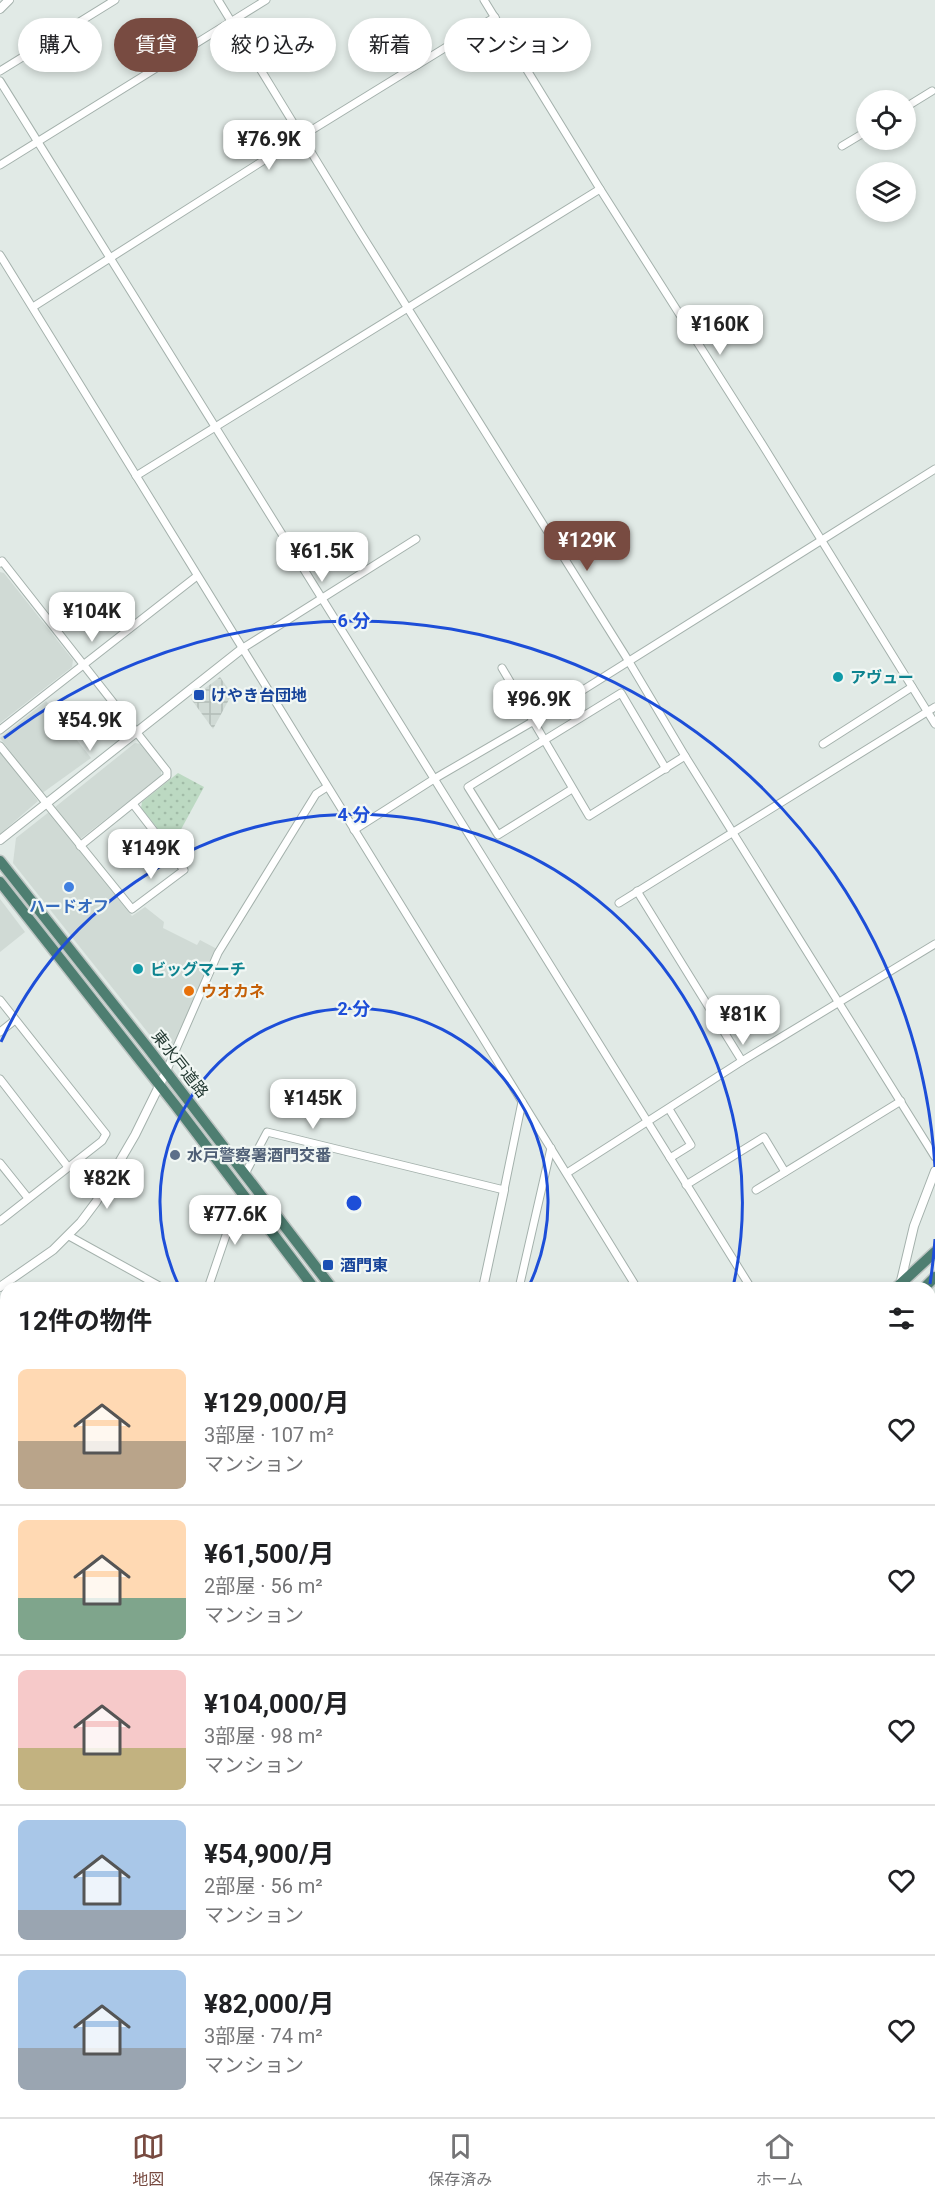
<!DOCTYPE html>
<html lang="ja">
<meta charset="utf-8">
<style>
:root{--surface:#fff;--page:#f6f6f6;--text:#202124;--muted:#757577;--line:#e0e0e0;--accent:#784b41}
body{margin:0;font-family:Roboto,"Noto Sans JP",sans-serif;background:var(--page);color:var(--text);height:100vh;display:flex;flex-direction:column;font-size:22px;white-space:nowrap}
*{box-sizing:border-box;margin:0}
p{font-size:20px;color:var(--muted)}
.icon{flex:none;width:33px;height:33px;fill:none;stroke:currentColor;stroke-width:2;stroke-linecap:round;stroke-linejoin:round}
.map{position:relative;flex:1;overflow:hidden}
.details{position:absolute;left:0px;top:1282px;width:936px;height:836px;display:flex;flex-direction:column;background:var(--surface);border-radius:18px 18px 0 0;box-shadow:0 3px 9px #0003}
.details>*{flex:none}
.guide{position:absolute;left:18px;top:18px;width:600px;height:54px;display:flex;gap:12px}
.tools{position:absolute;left:856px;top:90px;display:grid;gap:12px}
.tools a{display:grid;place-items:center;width:60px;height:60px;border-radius:50%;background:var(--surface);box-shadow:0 3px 9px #0003;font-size:30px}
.price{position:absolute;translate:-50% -51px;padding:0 14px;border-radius:12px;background:#fff;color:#222;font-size:20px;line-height:39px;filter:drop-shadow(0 2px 3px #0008)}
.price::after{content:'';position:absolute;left:50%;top:36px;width:18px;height:14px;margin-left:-9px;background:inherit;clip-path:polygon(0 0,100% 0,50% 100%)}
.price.selected{background:var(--accent);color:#fff}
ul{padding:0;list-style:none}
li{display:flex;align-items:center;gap:18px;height:150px;padding:0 18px}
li+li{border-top:2px solid var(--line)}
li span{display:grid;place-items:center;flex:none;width:168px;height:120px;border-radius:9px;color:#555}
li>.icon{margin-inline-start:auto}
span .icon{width:72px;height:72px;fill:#fffc;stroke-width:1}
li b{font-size:26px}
h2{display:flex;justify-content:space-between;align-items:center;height:72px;padding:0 18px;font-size:26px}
.chip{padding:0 21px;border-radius:27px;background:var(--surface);box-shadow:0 3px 9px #0003;font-size:21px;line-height:54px}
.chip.selected{background:var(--accent);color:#fff}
.tab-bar{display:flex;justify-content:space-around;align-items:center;height:84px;border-top:2px solid var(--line);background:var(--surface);font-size:16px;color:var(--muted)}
.tab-bar a{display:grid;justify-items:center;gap:3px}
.tab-bar .selected{color:var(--accent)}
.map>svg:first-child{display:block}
.built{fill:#d0dad5}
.industrial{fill:url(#industrial-grid)}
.grass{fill:url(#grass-dots)}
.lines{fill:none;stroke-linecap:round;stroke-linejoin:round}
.river{stroke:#8ec4ca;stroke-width:15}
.minor-casing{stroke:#a4b1ac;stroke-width:9}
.tertiary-casing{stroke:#a4b1ac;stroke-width:10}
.trunk-casing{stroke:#bdc4c2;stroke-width:13}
.minor{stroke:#fff;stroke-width:7}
.tertiary{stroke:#fff;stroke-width:8}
.trunk{stroke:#4e7e71;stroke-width:10}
.ring{fill:none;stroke:#1d4ed8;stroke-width:3}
.culture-dot{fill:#0f9aa8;stroke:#f1f7f4;stroke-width:2}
.transit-dot{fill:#1a4fb4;stroke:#f1f7f4;stroke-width:2}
.shop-dot{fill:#3f7fe0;stroke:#f1f7f4;stroke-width:2}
.food-dot{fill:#e8710a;stroke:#f1f7f4;stroke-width:2}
.service-dot{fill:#5c6f8a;stroke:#f1f7f4;stroke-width:2}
.labels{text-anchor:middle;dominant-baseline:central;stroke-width:4.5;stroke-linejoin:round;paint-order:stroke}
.culture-label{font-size:16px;font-weight:bold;fill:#0d838f;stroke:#f1f7f4;text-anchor:start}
.transit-label{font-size:16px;font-weight:bold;fill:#164399;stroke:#f1f7f4;text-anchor:start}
.shop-label{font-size:16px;font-weight:bold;fill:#366cbe;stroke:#f1f7f4}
.food-label{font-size:16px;font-weight:bold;fill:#c56008;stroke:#f1f7f4;text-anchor:start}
.street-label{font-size:16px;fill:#233932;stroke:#f1f7f4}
.service-label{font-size:16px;font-weight:bold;fill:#4e5e75;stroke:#f1f7f4;text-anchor:start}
.centre{fill:#1d4ed8;stroke:#f1f7f4;stroke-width:3}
.ring-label{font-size:18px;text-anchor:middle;font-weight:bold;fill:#1d4ed8;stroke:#f1f7f4;stroke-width:4.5;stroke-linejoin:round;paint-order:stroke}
</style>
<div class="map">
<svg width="935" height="2117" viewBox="0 0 935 2117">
<defs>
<pattern id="industrial-grid" width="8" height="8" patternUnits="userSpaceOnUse" patternTransform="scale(1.5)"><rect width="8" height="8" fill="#d0dad5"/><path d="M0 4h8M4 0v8" fill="none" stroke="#b2bcb7"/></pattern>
<pattern id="grass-dots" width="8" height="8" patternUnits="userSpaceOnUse" patternTransform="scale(1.5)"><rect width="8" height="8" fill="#bcd9c2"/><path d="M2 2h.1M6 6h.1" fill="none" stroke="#a1bba7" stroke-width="1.8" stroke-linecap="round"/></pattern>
</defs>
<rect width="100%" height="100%" fill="#e1eae6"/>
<g class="built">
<polygon points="0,572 4,573 73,660 72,667 0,723"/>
<polygon points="46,701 91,758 41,794 0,738"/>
<polygon points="135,743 141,744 161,770 161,776 79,840 54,808"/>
<polygon points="0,750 38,801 0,834"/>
<polygon points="49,812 132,916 145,907 164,922 163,928 197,945 200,940 217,949 169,1059 13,863 16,838"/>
<polygon points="0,899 25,932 0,952"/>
<polygon points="580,2112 705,2112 706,2117 576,2117"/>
</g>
<polygon class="industrial" points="220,677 232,694 213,729 191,699"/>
<g class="grass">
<polygon points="178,773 204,787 172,846 141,808 142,802"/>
<polygon points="805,2112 892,2112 891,2117 805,2117"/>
</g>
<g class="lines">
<polyline class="river" points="0,1798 6,1800"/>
<defs>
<g id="minor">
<polyline points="218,0 360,232 628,660 685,756 935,1157"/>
<polyline points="484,0 600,189 762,444 935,724"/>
<polyline points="0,71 115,0"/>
<polyline points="0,81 751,1288"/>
<polyline points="906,107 932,91"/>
<polyline points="842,146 867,131"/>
<polyline points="0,165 266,0"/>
<polyline points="0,255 637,1288"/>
<polyline points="33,307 302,136 495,17"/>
<polyline points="136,476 600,189"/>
<polyline points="0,563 2,561 167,771 167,776 80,846"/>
<polyline points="243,648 416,539"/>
<polyline points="502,668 589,816 685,756"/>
<polyline points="0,730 197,576"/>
<polyline points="823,744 912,687"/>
<polyline points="0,746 132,909 184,870 133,804"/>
<polyline points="572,789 498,835 468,787 621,693 666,769"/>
<polyline points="354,830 434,779 532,722 935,469"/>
<polyline points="637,891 742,1061"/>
<polyline points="619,903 935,707"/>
<polyline points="0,1000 106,1134 102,1141 0,1221"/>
<polyline points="0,1032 15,1020"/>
<polyline points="166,1072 218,953 316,794 327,787"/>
<polyline points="0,1079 68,1167"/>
<polyline points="669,1109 691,1145 670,1158"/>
<polyline points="0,1163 28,1198"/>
<polyline points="567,1173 742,1061 935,944"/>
<polyline points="245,1174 267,1132 504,1190 522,1102"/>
<polyline points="686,1185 764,1137 785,1172"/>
<polyline points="756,1190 901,1101"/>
<polyline points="69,1236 163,1288"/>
<polyline points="208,1288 237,1203 243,1193"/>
<polyline points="519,1288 551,1148"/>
<polyline points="930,1475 935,1472"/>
<polyline points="0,1558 6,1559"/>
<polyline points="930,1654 935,1655"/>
<polyline points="0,1743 6,1746"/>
<polyline points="930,1846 935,1846"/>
<polyline points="0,2017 6,1994"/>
<polyline points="930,2038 935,2045"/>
<polyline points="539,2117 545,2112"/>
<polyline points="570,2117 573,2112"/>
</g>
<g id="tertiary">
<polyline points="0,9 9,0"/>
<polyline points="0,840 243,648"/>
<polyline points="900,1285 914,1226 935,1171"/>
<polyline points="0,1287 53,1250 81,1222 96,1202 135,1135 166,1072"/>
<polyline points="483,1288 504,1190"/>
<polyline points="712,2112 713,2117"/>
<polyline points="933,2117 935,2081"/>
</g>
<g id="trunk">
<polyline points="0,861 148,1048 332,1288"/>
<polyline points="0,882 176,1106 314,1288"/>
<polyline points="896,1288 935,1252"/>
<polyline points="924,1288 935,1277"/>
<polyline points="930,1795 935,1798"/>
<polyline points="930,1810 935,1813"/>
<polyline points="53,2117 58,2112"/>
<polyline points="71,2117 76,2112"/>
</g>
</defs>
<use href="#minor" class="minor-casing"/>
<use href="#tertiary" class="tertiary-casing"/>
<use href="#trunk" class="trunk-casing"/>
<use href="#minor" class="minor"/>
<use href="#tertiary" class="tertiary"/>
<use href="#trunk" class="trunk"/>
</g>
<g class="ring">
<path d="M180 1288A194 194 0 1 1 528 1288"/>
<path d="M1 1042A388 388 0 0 1 733 1287"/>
<path d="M935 1239A582 582 0 0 1 930 1284M4 738A582 582 0 0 1 935 1167"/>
</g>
<g class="culture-dot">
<circle cx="838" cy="677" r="6"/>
<circle cx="138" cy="969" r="6"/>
</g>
<g class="transit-dot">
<rect x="193" y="689" width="12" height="12" rx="3"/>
<rect x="322" y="1259" width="12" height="12" rx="3"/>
</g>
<circle class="shop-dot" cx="69" cy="887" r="6"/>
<circle class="food-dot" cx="189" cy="991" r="6"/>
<circle class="service-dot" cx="175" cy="1155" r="6"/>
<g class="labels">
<g class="culture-label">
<text x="850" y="677">アヴュー</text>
<text x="150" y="969">ビッグマーチ</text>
</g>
<g class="transit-label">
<text x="211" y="695">けやき台団地</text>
<text x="340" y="1265">酒門東</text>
</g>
<g class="shop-label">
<text x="69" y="906">ハードオフ</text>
</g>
<g class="food-label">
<text x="201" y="991">ウオカネ</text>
</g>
<g class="street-label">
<text transform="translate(180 1064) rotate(52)">東水戸道路</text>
</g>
<g class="service-label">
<text x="187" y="1155">水戸警察署酒門交番</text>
</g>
</g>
<circle cx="354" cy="1203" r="9" class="centre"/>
<g class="ring-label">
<text x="354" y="627">6 分</text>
<text x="354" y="821">4 分</text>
<text x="354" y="1015">2 分</text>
</g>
</svg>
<div class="tools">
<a><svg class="icon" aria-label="locate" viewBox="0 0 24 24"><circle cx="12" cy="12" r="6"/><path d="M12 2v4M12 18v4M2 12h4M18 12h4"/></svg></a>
<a><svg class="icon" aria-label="layers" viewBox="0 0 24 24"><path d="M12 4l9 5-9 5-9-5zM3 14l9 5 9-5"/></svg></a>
</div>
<b class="price" style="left:269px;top:171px">¥76.9K</b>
<b class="price" style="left:720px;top:356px">¥160K</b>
<b class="price selected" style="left:587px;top:572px">¥129K</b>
<b class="price" style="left:322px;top:583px">¥61.5K</b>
<b class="price" style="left:92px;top:643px">¥104K</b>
<b class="price" style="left:539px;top:731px">¥96.9K</b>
<b class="price" style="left:90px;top:752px">¥54.9K</b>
<b class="price" style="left:151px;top:880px">¥149K</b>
<b class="price" style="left:743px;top:1046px">¥81K</b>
<b class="price" style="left:313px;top:1130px">¥145K</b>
<b class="price" style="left:107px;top:1210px">¥82K</b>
<b class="price" style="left:235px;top:1246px">¥77.6K</b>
<div class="guide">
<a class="chip">購入</a>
<a class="chip selected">賃貸</a>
<a class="chip">絞り込み</a>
<a class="chip">新着</a>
<a class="chip">マンション</a>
</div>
<section class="details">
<h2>12件の物件<svg class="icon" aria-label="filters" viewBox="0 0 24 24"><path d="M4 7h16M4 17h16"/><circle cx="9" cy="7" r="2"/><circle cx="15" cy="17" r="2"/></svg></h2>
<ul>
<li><span style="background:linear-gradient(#ffd9b3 60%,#b9a48a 0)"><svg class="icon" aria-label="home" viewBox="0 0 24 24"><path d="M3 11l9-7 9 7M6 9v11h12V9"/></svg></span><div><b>¥129,000/月</b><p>3部屋 · 107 m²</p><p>マンション</p></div><svg class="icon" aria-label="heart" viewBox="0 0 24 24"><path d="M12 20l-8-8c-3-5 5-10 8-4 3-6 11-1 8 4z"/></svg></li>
<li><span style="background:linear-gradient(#ffd9b3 65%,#7fa58c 0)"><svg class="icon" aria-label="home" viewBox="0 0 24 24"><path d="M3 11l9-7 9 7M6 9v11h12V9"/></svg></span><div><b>¥61,500/月</b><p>2部屋 · 56 m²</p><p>マンション</p></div><svg class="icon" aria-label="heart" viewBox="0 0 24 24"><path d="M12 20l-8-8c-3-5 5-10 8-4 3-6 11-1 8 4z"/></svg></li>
<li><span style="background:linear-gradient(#f6c9c9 65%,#c2b280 0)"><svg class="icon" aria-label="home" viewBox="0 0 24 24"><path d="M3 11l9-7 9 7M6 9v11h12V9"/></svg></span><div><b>¥104,000/月</b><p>3部屋 · 98 m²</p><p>マンション</p></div><svg class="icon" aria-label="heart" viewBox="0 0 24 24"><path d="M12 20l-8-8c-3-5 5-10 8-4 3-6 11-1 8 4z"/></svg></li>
<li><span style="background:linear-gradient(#a9c7e8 75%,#9aa5b1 0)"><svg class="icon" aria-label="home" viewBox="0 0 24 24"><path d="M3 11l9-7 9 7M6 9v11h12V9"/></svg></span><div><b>¥54,900/月</b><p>2部屋 · 56 m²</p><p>マンション</p></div><svg class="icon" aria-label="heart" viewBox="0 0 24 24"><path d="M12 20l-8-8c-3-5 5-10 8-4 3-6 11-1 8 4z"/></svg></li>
<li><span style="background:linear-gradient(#a9c7e8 65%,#9aa5b1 0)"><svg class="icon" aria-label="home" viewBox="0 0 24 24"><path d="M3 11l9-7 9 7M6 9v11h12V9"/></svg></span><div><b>¥82,000/月</b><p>3部屋 · 74 m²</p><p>マンション</p></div><svg class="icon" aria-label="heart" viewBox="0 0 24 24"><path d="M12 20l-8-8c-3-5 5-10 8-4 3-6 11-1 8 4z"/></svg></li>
</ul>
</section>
</div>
<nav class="tab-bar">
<a class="selected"><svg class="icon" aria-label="map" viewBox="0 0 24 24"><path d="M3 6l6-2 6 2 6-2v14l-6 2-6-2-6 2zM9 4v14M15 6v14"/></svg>地図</a>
<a><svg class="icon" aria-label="saved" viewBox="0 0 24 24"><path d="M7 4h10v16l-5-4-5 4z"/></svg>保存済み</a>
<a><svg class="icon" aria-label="home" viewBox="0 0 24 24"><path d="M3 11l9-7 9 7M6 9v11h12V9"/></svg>ホーム</a>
</nav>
